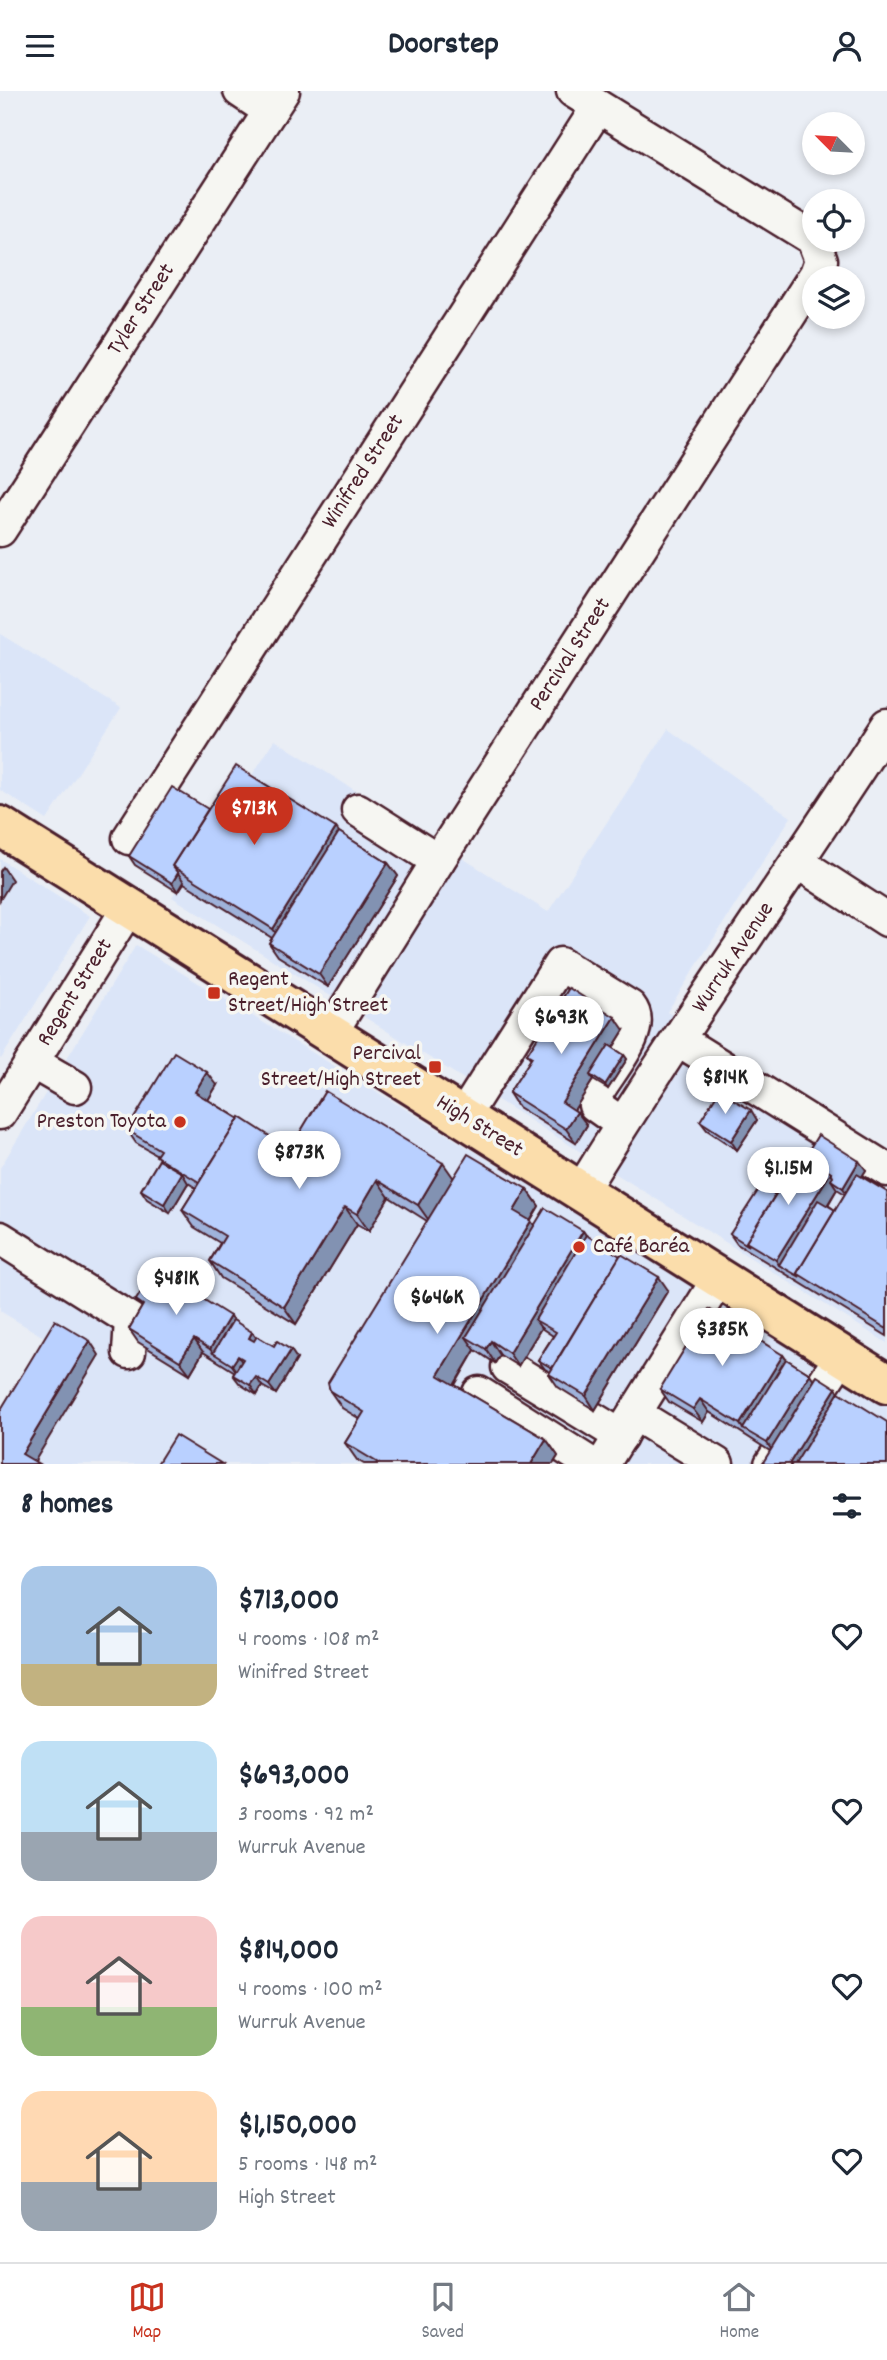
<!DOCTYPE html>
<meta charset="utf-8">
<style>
:root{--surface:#fff;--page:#f6f6f7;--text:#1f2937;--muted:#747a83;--line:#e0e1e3;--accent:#c8321e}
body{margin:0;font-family:Dekko,sans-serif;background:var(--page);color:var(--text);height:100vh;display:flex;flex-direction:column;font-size:26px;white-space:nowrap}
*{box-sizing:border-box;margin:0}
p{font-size:23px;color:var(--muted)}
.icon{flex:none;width:38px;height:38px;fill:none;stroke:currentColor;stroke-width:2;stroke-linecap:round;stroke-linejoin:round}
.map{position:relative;height:1373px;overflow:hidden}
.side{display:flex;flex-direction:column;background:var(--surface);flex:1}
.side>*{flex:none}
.needle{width:46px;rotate:294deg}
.buttons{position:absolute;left:802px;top:21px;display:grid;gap:14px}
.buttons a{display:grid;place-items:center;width:63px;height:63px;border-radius:50%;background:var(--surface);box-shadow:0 4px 10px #0003;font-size:35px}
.price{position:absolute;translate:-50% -60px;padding:0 16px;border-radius:24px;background:#fff;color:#222;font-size:23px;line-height:46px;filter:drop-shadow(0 2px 4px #0008)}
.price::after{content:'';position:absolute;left:50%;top:42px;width:21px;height:16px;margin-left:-10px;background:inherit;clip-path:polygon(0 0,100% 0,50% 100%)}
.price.current{background:var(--accent);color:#fff}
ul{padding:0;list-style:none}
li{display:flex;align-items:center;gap:21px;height:175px;padding:0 21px}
li span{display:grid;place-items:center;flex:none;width:196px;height:140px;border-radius:21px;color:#555}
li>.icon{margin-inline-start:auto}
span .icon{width:84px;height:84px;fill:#fffc;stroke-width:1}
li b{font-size:30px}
h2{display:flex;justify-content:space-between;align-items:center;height:84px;padding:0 21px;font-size:30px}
header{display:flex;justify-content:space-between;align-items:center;height:91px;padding:0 21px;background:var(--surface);font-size:32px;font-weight:700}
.dock{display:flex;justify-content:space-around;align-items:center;height:98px;border-top:2px solid var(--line);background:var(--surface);font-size:19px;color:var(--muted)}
.dock a{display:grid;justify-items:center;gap:4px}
.dock .current{color:var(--accent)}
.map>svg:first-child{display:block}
.built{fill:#dbe5f8}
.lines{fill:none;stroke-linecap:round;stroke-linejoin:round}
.minor-casing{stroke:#4a1f2b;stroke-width:37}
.major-casing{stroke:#4a1f2b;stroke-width:44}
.minor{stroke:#f6f6f2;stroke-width:32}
.major{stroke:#fbddab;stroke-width:38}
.wall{fill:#9fb3db;stroke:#4a1f2b;stroke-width:2;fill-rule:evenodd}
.shaded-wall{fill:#8292b2;stroke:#4a1f2b;stroke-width:2}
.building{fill:#b9d0ff;stroke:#4a1f2b;stroke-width:2}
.poi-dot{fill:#c8321e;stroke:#f6f6f2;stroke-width:2.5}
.labels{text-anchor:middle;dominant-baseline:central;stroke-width:7;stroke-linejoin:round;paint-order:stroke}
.street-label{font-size:23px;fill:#4a1f2b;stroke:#f6f6f2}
.poi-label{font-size:23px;fill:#4a1f2b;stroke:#f6f6f2;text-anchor:start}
</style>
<header><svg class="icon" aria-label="menu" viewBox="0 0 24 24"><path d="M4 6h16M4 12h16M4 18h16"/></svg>Doorstep<svg class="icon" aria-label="person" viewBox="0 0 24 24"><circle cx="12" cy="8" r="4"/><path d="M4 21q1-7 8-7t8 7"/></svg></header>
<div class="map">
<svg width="887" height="1373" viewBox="0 0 887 1373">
<rect width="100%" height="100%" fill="#eaeef5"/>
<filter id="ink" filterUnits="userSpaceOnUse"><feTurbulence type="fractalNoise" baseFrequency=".0143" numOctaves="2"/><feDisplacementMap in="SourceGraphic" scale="14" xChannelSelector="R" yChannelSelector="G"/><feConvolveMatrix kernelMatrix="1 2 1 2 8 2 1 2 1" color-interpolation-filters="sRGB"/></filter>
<g filter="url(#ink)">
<g class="built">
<polygon points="0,543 121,617 47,729 0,699"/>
<polygon points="668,638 791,726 667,921 887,1058 887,1252 172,806 275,649 548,821"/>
<polygon points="0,768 90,825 1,968 0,967"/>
<polygon points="136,854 687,1190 887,1315 887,1373 0,1373 0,1349 57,1254 0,1220 0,1077"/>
</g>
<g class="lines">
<defs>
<g id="minor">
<polyline points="240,0 270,20"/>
<polyline points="0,439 283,0"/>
<polyline points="358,719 438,770"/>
<polyline points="129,747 598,16"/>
<polyline points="799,772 887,829"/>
<polyline points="330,943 438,770 816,183 821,169 813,148 573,0"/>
<polyline points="679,949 887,1079"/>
<polyline points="32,971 75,996"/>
<polyline points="0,1022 129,816"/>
<path d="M463,1026L560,873L630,916C649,940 605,983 594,1007L595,1014L622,1033"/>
<path d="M581,1100C678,941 787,790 887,634"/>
<polyline points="0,1147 131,1229 129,1261"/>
<polyline points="508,1276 621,1345"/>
<polyline points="479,1302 591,1373"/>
<polyline points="635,1323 717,1373"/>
<polyline points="603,1373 719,1187"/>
<polyline points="771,1373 842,1264"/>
</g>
<polyline id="major" points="0,735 887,1293"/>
</defs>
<use href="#minor" class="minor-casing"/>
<use href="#major" class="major-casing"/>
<use href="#minor" class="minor"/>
<use href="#major" class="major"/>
</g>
<g class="wall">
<polygon points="208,718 336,737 339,741 388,772 398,785 328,896 278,865 269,852 272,847 184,792 178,801 135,774 129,765"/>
<polygon points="624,939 613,957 624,964 627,968 608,998 593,989 574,1019 587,1034 576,1052 518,1016 509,1002 531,968 527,963"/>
<polygon points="217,994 208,1009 290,1058 453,1087 527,1098 539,1115 530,1130 534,1135 583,1140 586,1144 668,1199 595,1319 558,1296 549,1283 550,1281 545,1278 538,1269 553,1245 541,1237 518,1275 500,1264 495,1272 475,1259 455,1294 546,1348 558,1365 553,1373 364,1373 357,1369 345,1352 360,1328 342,1317 330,1300 427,1130 389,1106 369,1140 357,1133 296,1233 221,1187 210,1170 220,1152 194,1136 182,1119 196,1097 188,1092 170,1122 147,1108 141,1099 159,1069 157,1064 136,1052 127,1039"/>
<polygon points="757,1029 737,1059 707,1039 700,1030"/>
<path d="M805,1065L866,1079L862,1085L887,1101V1245L737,1153L730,1143L775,1104ZM837,1098L845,1103L835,1119L828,1114Z"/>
<polygon points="136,1209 233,1229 256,1246 297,1268 276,1303 262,1295 257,1304 240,1293 233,1284 235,1281 203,1261 190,1283 138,1251 129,1238 142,1216"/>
<polygon points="783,1264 786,1268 810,1283 770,1360 709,1321 703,1331 669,1311 660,1298"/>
</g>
<g class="shaded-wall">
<polygon points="336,737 348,754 285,855 273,838"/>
<polygon points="388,772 398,785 328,896 319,883"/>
<polygon points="3,776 12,789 0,809 0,780"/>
<polygon points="178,782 184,791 178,801 172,792"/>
<polygon points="615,926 624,939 594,987 590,984 593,989 571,1024 562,1011"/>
<polygon points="624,964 627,968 608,998 605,994"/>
<polygon points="207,981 217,994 205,1014 195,1001"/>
<polygon points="751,1019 757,1029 737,1059 731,1050"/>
<polygon points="577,1021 587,1034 576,1052 566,1038"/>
<polygon points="859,1070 866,1079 849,1106 843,1097"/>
<polygon points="443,1072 455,1089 430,1131 418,1114"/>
<polygon points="831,1081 840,1094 831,1089 837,1098 788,1179 779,1174 776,1169"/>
<polygon points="182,1082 188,1092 170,1122 164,1113"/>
<polygon points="377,1089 389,1106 369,1140 357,1123"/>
<polygon points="527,1098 539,1115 526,1137 514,1120"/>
<polygon points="345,1116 357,1133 296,1233 284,1216"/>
<polygon points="531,1130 543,1147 466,1246 475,1259 450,1301 438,1284"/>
<polygon points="583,1140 592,1153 535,1229 541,1237 518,1275 509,1262"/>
<polygon points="659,1186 668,1199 595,1319 586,1305"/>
<polygon points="230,1225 239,1238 213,1262 210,1258"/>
<polygon points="252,1241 259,1250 255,1256 249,1247"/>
<polygon points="194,1248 203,1261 190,1283 180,1270"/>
<polygon points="90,1250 99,1264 33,1373 22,1363"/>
<polygon points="491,1250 500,1264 495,1272 486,1258"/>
<polygon points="291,1259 297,1268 276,1303 269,1294"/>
<polygon points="783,1264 792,1277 743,1338 740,1333"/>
<polygon points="238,1265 244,1274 238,1283 232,1274"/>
<polygon points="810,1283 816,1292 773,1361 767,1352"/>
<polygon points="256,1286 262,1295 257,1304 250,1294"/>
<polygon points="836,1297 845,1311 806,1373 789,1373"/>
<polygon points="700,1308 709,1321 703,1331 693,1318"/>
<polygon points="546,1348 558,1365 553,1373 531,1373"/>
</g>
<g class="building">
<polygon points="236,675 336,737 273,838 172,775"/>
<polygon points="172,696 208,718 172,775 178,782 172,792 129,765"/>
<polygon points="339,741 388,772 319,883 269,852"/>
<polygon points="569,897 615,926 562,1011 577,1021 566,1038 509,1002 532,966 527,963"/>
<polygon points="609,954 624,964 605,994 590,984"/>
<polygon points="174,961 207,981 195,1001 239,1028 199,1091 156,1065 160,1059 127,1039"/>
<polygon points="325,1000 443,1072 418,1114 377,1089 357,1123 345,1116 284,1216 210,1170 225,1145 182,1119 240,1026 290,1058"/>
<polygon points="719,1000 751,1019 731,1050 700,1030"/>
<polygon points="818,1044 859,1070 843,1097 831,1089 833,1085 831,1081 805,1065"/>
<polygon points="468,1063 527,1098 514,1120 531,1130 438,1284 546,1348 531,1373 380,1373 345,1352 364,1321 330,1300 328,1292"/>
<polygon points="801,1063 831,1081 776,1169 746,1151"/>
<polygon points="159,1069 182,1082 164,1113 141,1099"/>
<polygon points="857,1083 887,1101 887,1238 797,1182"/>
<polygon points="761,1095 775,1104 746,1151 749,1155 730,1143"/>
<polygon points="818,1109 835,1119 797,1182 800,1186 779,1174"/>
<polygon points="545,1117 583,1140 509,1262 491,1250 486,1258 466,1246"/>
<polygon points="586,1144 620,1165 552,1277 538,1269 556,1241 535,1229"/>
<polygon points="621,1163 659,1186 586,1305 549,1283"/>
<polygon points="155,1178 230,1225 210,1258 194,1248 180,1270 129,1238 143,1214 136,1209"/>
<polygon points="709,1218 783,1264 740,1333 700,1308 693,1318 660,1298"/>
<polygon points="55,1229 90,1250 22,1363 39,1373 0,1373 0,1320"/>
<polygon points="233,1229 252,1241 249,1247 254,1250 257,1245 274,1255 277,1250 291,1259 269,1294 256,1286 250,1294 233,1284 243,1268 238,1265 232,1274 213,1262"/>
<polygon points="786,1268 810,1283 767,1352 743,1338"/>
<polygon points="817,1285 836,1297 789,1373 762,1373"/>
<polygon points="839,1301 887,1331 887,1373 795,1373"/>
<polygon points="175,1344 222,1373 157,1373"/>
</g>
</g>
<g class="poi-dot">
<rect x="207" y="895" width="14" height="14" rx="3.5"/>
<rect x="428" y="969" width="14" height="14" rx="3.5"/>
<circle cx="180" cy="1031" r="7"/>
<circle cx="579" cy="1156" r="7"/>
</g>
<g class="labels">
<g class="street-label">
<text transform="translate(142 219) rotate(-57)">Tyler Street</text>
<text transform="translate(364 381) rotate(-57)">Winifred Street</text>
<text transform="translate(571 564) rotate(-57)">Percival Street</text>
<text transform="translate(734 867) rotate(-56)">Wurruk Avenue</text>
<text transform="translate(76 902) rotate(-58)">Regent Street</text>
<text transform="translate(479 1036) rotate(32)">High Street</text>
</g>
<g class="poi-label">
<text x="228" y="889">Regent<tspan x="228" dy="26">Street/High Street</tspan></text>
<text x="421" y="963" text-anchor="end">Percival<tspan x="421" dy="26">Street/High Street</tspan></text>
<text x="166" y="1031" text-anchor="end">Preston Toyota</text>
<text x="593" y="1156">Café Baréa</text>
</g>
</g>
</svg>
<div class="buttons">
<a><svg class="needle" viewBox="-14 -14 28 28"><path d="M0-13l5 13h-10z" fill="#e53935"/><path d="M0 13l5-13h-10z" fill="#747a83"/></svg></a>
<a><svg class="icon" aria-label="locate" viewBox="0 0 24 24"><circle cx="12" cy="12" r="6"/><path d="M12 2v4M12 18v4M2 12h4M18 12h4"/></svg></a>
<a><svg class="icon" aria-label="layers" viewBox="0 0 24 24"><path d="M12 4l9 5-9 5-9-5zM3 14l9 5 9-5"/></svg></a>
</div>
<b class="price current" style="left:254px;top:756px">$713K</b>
<b class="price" style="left:561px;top:965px">$693K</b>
<b class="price" style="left:725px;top:1025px">$814K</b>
<b class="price" style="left:299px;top:1100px">$873K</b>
<b class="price" style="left:788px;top:1116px">$1.15M</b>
<b class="price" style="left:176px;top:1226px">$481K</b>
<b class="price" style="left:437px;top:1245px">$646K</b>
<b class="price" style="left:722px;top:1277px">$385K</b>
</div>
<section class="side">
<h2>8 homes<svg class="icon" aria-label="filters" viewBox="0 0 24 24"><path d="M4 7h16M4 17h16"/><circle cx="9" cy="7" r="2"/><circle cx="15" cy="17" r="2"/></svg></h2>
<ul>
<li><span style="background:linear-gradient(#a9c7e8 70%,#c2b280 0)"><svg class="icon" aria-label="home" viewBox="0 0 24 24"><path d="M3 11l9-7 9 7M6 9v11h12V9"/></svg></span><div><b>$713,000</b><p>4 rooms · 108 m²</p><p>Winifred Street</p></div><svg class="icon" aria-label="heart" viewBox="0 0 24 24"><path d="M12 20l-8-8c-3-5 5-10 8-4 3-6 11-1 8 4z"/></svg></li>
<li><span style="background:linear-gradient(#bfe0f5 65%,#9aa5b1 0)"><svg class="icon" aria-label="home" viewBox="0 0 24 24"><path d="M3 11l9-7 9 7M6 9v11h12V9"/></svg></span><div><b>$693,000</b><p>3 rooms · 92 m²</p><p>Wurruk Avenue</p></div><svg class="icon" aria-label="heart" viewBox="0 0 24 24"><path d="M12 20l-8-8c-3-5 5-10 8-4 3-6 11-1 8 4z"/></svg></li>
<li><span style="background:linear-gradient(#f6c9c9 65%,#8fb573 0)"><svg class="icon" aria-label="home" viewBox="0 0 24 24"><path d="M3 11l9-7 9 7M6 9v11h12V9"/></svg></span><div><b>$814,000</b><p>4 rooms · 100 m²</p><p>Wurruk Avenue</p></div><svg class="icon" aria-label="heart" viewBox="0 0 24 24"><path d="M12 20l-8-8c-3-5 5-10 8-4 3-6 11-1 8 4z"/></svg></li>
<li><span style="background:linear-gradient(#ffd9b3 65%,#9aa5b1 0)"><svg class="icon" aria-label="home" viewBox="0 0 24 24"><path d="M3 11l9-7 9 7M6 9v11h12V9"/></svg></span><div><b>$1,150,000</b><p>5 rooms · 148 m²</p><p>High Street</p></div><svg class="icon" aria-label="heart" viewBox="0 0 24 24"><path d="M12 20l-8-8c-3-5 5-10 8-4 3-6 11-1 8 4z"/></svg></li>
</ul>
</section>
<nav class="dock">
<a class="current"><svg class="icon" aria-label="map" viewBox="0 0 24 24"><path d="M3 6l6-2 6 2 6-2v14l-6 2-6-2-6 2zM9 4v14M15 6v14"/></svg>Map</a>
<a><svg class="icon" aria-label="saved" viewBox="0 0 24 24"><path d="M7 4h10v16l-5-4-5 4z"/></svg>Saved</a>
<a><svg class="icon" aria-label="home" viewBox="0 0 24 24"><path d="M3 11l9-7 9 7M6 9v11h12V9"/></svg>Home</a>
</nav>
